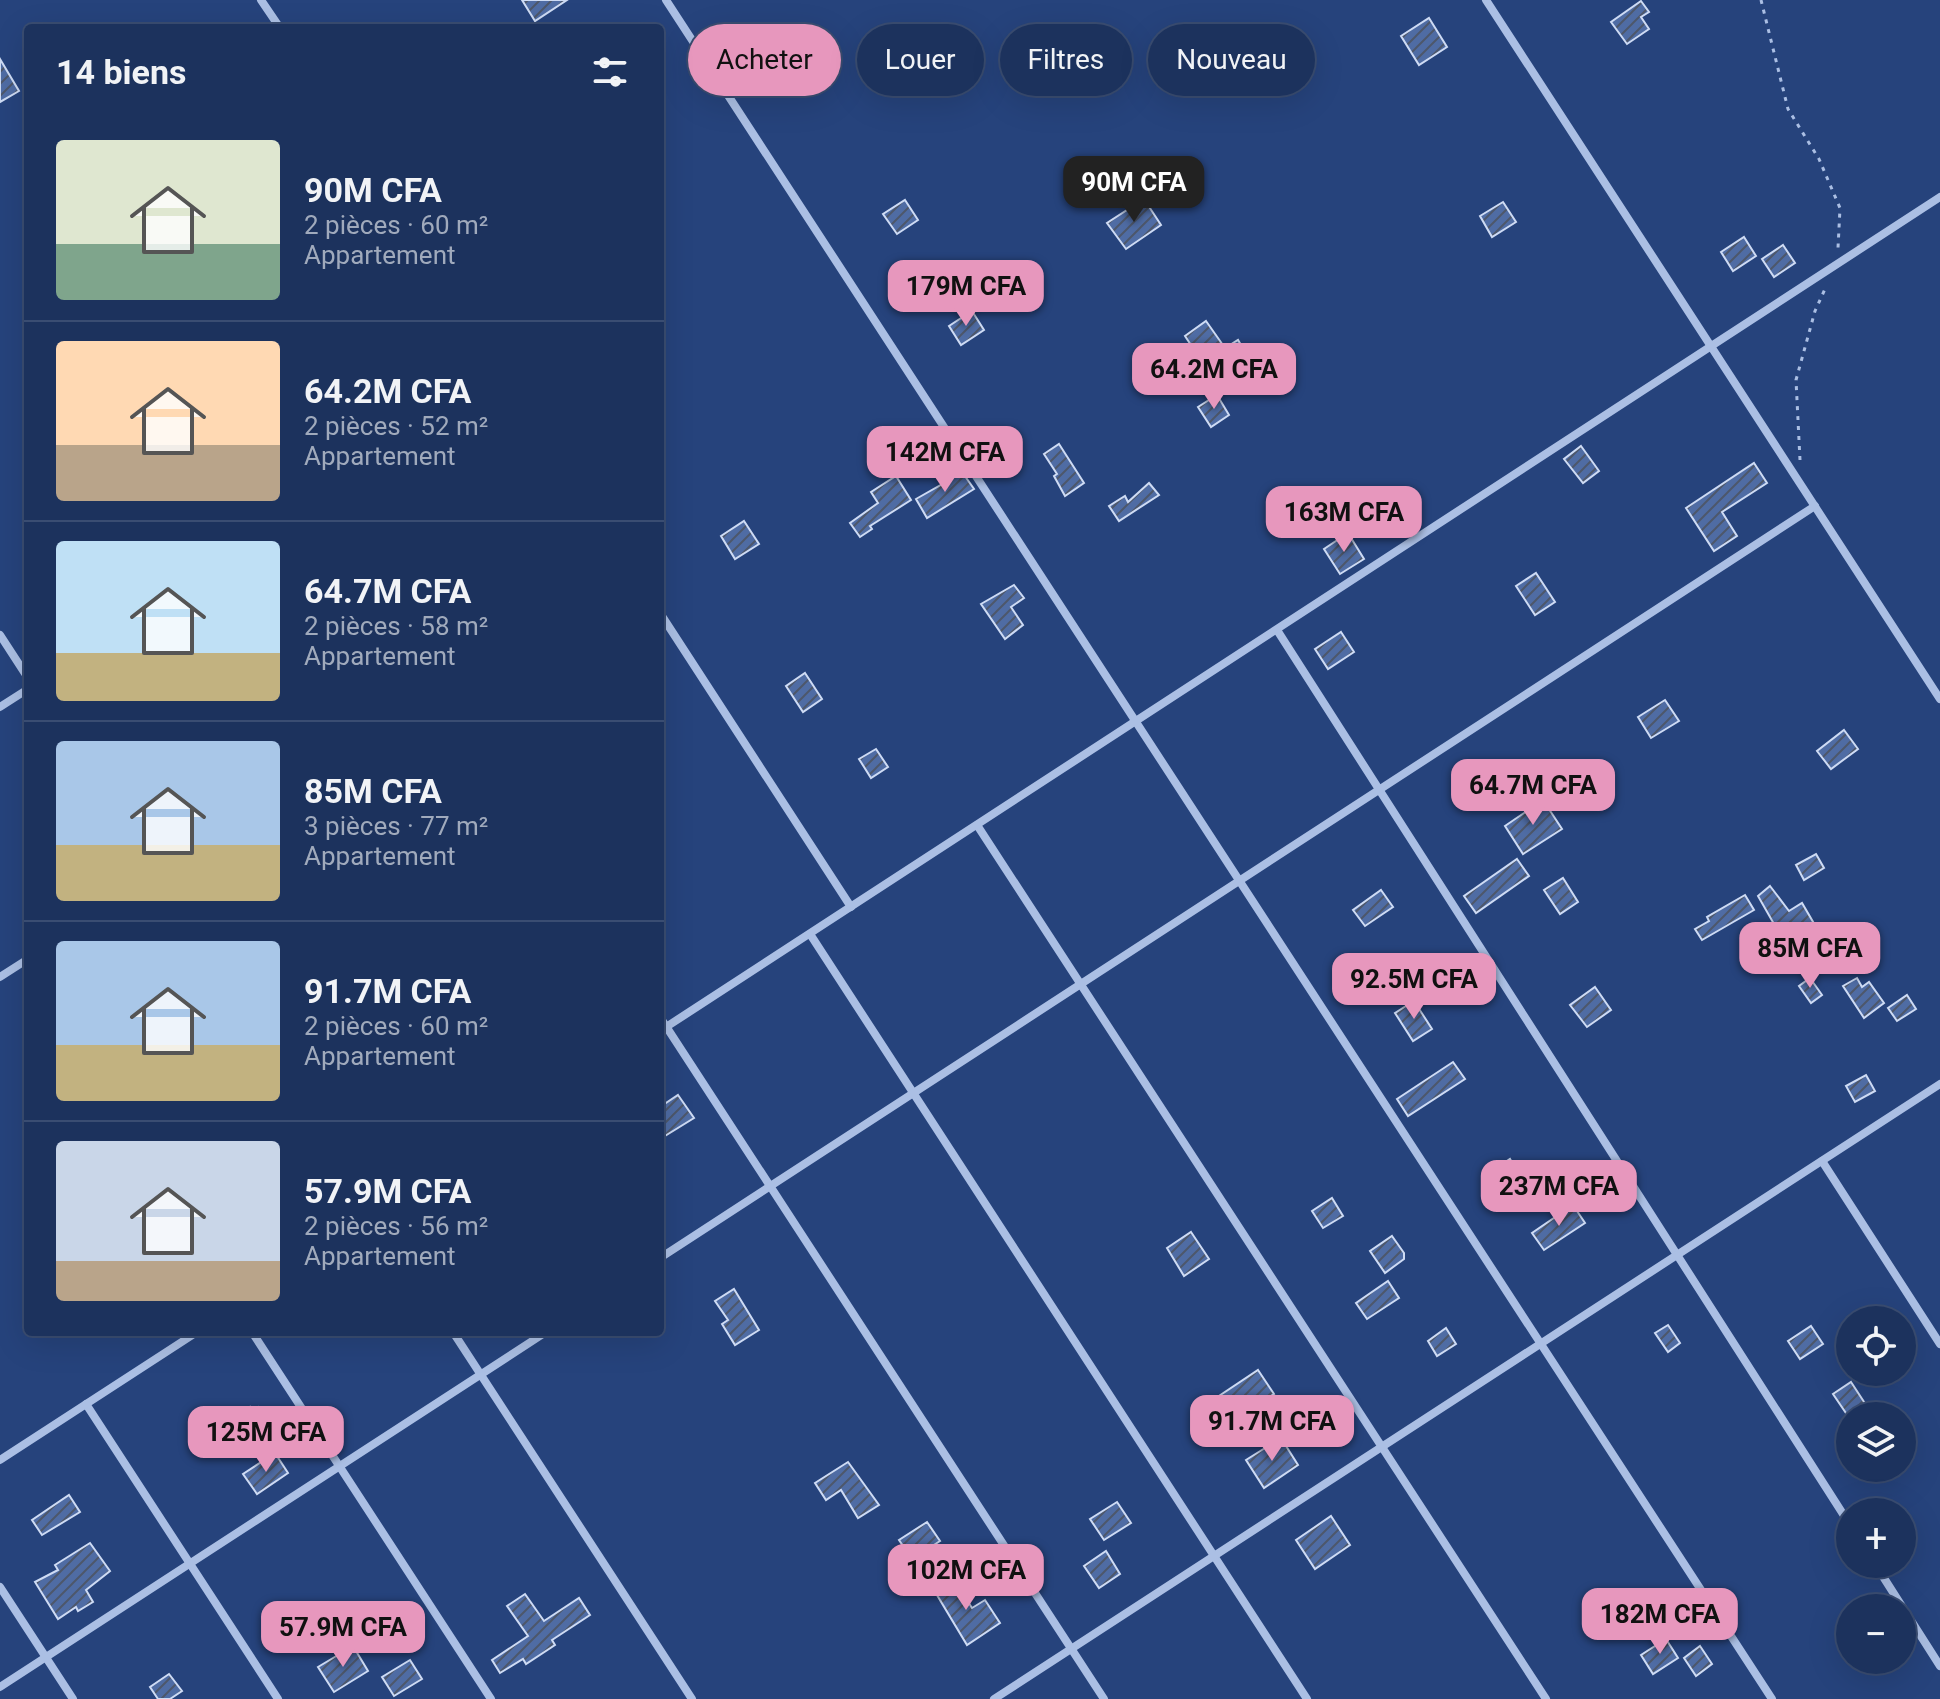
<!DOCTYPE html>
<html lang="fr">
<meta charset="utf-8">
<style>
:root{--surface:#1c325d;--page:#293e66;--text:#f1f3f6;--muted:#a0aabc;--line:#3a4d72;--accent:#e797bd}
body{margin:0;font-family:Roboto,sans-serif;background:var(--page);color:var(--text);height:100vh;display:flex;flex-direction:column;font-size:30px;white-space:nowrap}
*{box-sizing:border-box;margin:0}
p{font-size:26px;color:var(--muted)}
.icon{flex:none;width:44px;height:44px;fill:none;stroke:currentColor;stroke-width:2;stroke-linecap:round;stroke-linejoin:round}
.map{position:relative;flex:1;overflow:hidden}
.drawer{position:absolute;left:24px;top:24px;width:640px;height:1312px;display:flex;flex-direction:column;background:var(--surface);border-radius:8px;box-shadow:0 8px 32px #0002,0 0 0 2px var(--line)}
.drawer>*{flex:none}
.guide{position:absolute;left:688px;top:24px;width:760px;height:72px;display:flex;gap:16px}
.tools{position:absolute;left:1836px;top:1306px;display:grid;gap:16px}
.tools a{display:grid;place-items:center;width:80px;height:80px;border-radius:50%;background:var(--surface);box-shadow:0 8px 32px #0002,0 0 0 2px var(--line);font-size:40px}
.price{position:absolute;translate:-50% -68px;padding:0 18px;border-radius:16px;background:var(--accent);color:#111;font-size:26px;line-height:52px;filter:drop-shadow(0 2px 4px #0008)}
.price::after{content:'';position:absolute;left:50%;top:48px;width:24px;height:18px;margin-left:-12px;background:inherit;clip-path:polygon(0 0,100% 0,50% 100%)}
.price.active{background:#222;color:#fff}
ul{padding:0;list-style:none}
li{display:flex;align-items:center;gap:24px;height:200px;padding:0 32px}
li+li{border-top:2px solid var(--line)}
li span{display:grid;place-items:center;flex:none;width:224px;height:160px;border-radius:8px;color:#555}
li>.icon{margin-inline-start:auto}
span .icon{width:96px;height:96px;fill:#fffc;stroke-width:1}
li b{font-size:34px}
h2{display:flex;justify-content:space-between;align-items:center;height:96px;padding:0 32px;font-size:34px}
.pill{padding:0 28px;border-radius:36px;background:var(--surface);box-shadow:0 8px 32px #0002,0 0 0 2px var(--line);font-size:28px;line-height:72px}
.pill.active{background:var(--accent);color:#111}
.map>svg:first-child{display:block}
.building{fill:url(#building-hatch);stroke:#cedbf4;stroke-width:2}
.lines{fill:none;stroke-linecap:round;stroke-linejoin:round}
.path{stroke:#abbfe4;stroke-width:3;stroke-dasharray:4 6;stroke-linecap:butt}
.minor{stroke:#abbfe4;stroke-width:8}
</style>
<div class="map">
<svg width="1940" height="1699" viewBox="0 0 1940 1699">
<defs>
<pattern id="building-hatch" width="6" height="6" patternUnits="userSpaceOnUse" patternTransform="scale(2)"><rect width="6" height="6" fill="#4f6ca4"/><path d="M-1 1l2-2M0 6l6-6M5 7l2-2" fill="none" stroke="#4d576b"/></pattern>
</defs>
<rect width="100%" height="100%" fill="#26437c"/>
<g class="building">
<polygon points="522,0 567,0 535,21"/>
<polygon points="1641,1 1649,12 1641,17 1649,29 1627,44 1611,22"/>
<polygon points="1429,18 1447,47 1419,65 1401,36"/>
<polygon points="0,59 19,91 0,102"/>
<polygon points="1144,199 1161,225 1126,249 1107,223"/>
<polygon points="905,200 918,220 897,234 883,214"/>
<polygon points="1503,202 1516,222 1492,237 1480,216"/>
<polygon points="1744,237 1756,256 1733,271 1721,252"/>
<polygon points="1783,245 1795,263 1774,277 1762,259"/>
<polygon points="972,311 984,330 961,345 949,326"/>
<polygon points="1206,321 1225,348 1238,340 1251,362 1216,383 1185,336"/>
<polygon points="1217,395 1229,415 1211,427 1198,407"/>
<polygon points="1059,444 1084,483 1065,496 1054,476 1057,474 1044,454"/>
<polygon points="1581,446 1599,471 1583,483 1564,459"/>
<polygon points="1754,463 1767,483 1722,512 1737,536 1714,551 1686,508"/>
<polygon points="960,469 974,489 927,518 916,499 944,483 943,481"/>
<polygon points="896,476 911,500 870,526 872,529 860,537 850,523 878,503 871,492"/>
<polygon points="1149,483 1159,495 1119,521 1109,506 1125,496 1128,502"/>
<polygon points="744,521 759,544 735,559 721,536"/>
<polygon points="1348,533 1364,559 1340,574 1324,549"/>
<polygon points="1536,573 1555,602 1535,615 1516,586"/>
<polygon points="1014,585 1024,598 1011,607 1023,625 1005,639 981,604"/>
<polygon points="1341,632 1354,652 1328,669 1315,649"/>
<polygon points="805,673 822,699 803,712 786,686"/>
<polygon points="1665,700 1679,721 1651,738 1638,717"/>
<polygon points="1844,730 1858,749 1831,769 1817,751"/>
<polygon points="876,749 888,767 871,778 859,759"/>
<polygon points="1543,800 1562,829 1523,854 1505,826"/>
<polygon points="1816,854 1824,868 1804,880 1796,865"/>
<polygon points="1517,859 1529,876 1476,913 1464,896"/>
<polygon points="1563,878 1578,902 1560,914 1544,890"/>
<polygon points="1770,886 1789,911 1802,903 1816,927 1786,945 1758,896"/>
<polygon points="1381,890 1393,907 1365,926 1353,910"/>
<polygon points="1745,895 1754,910 1702,940 1695,929 1709,921 1707,917"/>
<polygon points="1810,978 1822,995 1811,1003 1799,986"/>
<polygon points="1857,978 1862,987 1869,982 1884,1003 1864,1018 1843,986"/>
<polygon points="1595,987 1611,1010 1587,1027 1570,1005"/>
<polygon points="1907,995 1916,1009 1897,1021 1888,1008"/>
<polygon points="1414,1001 1432,1029 1413,1041 1395,1013"/>
<polygon points="1453,1062 1465,1079 1408,1116 1397,1099"/>
<polygon points="1866,1075 1875,1091 1855,1102 1846,1086"/>
<polygon points="678,1095 694,1118 660,1139 660,1107"/>
<polygon points="1510,1159 1521,1177 1498,1192 1486,1175"/>
<polygon points="1332,1198 1343,1216 1323,1228 1312,1211"/>
<polygon points="1573,1205 1585,1223 1544,1250 1532,1233"/>
<polygon points="1191,1232 1209,1259 1184,1276 1167,1248"/>
<polygon points="1392,1236 1404,1253 1404,1259 1385,1273 1370,1251"/>
<polygon points="1388,1281 1399,1298 1367,1319 1356,1303"/>
<polygon points="734,1289 759,1330 735,1345 722,1324 728,1320 715,1301"/>
<polygon points="1668,1325 1680,1343 1668,1352 1655,1333"/>
<polygon points="1811,1326 1823,1344 1800,1359 1788,1341"/>
<polygon points="1446,1328 1456,1344 1437,1356 1428,1341"/>
<polygon points="1258,1370 1274,1394 1224,1428 1207,1404"/>
<polygon points="1851,1382 1868,1408 1856,1416 1850,1416 1850,1419 1833,1394"/>
<polygon points="250,1407 252,1411 258,1407 269,1422 231,1448 221,1432 227,1428 224,1423"/>
<polygon points="1281,1438 1298,1465 1264,1488 1246,1460"/>
<polygon points="275,1453 288,1473 257,1494 243,1474"/>
<polygon points="848,1462 879,1505 858,1518 841,1490 826,1500 815,1483"/>
<polygon points="69,1495 80,1512 42,1535 32,1520"/>
<polygon points="1117,1502 1131,1523 1104,1540 1090,1519"/>
<polygon points="1331,1516 1350,1545 1315,1569 1296,1540"/>
<polygon points="927,1522 940,1541 912,1559 899,1540"/>
<polygon points="90,1543 110,1571 86,1590 93,1602 78,1611 76,1607 58,1619 35,1582 58,1570 55,1565"/>
<polygon points="1106,1551 1120,1574 1099,1588 1084,1566"/>
<polygon points="953,1578 972,1608 985,1600 1000,1623 967,1645 934,1590"/>
<polygon points="525,1594 544,1621 579,1598 590,1615 552,1640 555,1645 526,1664 523,1659 500,1673 492,1660 528,1636 507,1606"/>
<polygon points="1666,1639 1678,1658 1653,1674 1641,1655"/>
<polygon points="353,1646 368,1671 334,1692 318,1667"/>
<polygon points="1700,1646 1712,1664 1696,1676 1684,1658"/>
<polygon points="410,1660 422,1679 394,1696 382,1677"/>
<polygon points="169,1674 182,1691 170,1699 158,1699 150,1687"/>
</g>
<g class="lines">
<g class="path">
<polyline points="1761,0 1788,109 1819,159 1840,208 1838,248"/>
<polyline points="1800,460 1796,380 1815,311 1825,289"/>
</g>
<g class="minor">
<polyline points="261,0 280,28"/>
<polyline points="666,0 1772,1699"/>
<polyline points="1486,0 1940,699"/>
<polyline points="660,613 851,907"/>
<polyline points="1277,630 1850,1525"/>
<polyline points="0,635 28,678"/>
<polyline points="0,707 28,689"/>
<polyline points="977,825 1546,1699"/>
<polyline points="810,934 1307,1699"/>
<polyline points="0,977 28,959"/>
<polyline points="660,1017 1104,1699"/>
<polyline points="660,1031 1940,197"/>
<polyline points="1822,1161 1940,1344"/>
<polyline points="660,1258 1815,506"/>
<polyline points="252,1332 491,1699"/>
<polyline points="453,1332 692,1699"/>
<polyline points="86,1404 278,1699"/>
<polyline points="0,1460 197,1332"/>
<polyline points="1875,1564 1940,1666"/>
<polyline points="0,1587 73,1699"/>
<polyline points="0,1687 546,1332"/>
<polyline points="994,1699 1940,1084"/>
</g>
</g>
</svg>
<div class="tools">
<a><svg class="icon" aria-label="locate" viewBox="0 0 24 24"><circle cx="12" cy="12" r="6"/><path d="M12 2v4M12 18v4M2 12h4M18 12h4"/></svg></a>
<a><svg class="icon" aria-label="layers" viewBox="0 0 24 24"><path d="M12 4l9 5-9 5-9-5zM3 14l9 5 9-5"/></svg></a>
<a>+</a>
<a>−</a>
</div>
<b class="price active" style="left:1134px;top:224px">90M CFA</b>
<b class="price" style="left:966px;top:328px">179M CFA</b>
<b class="price" style="left:1214px;top:411px">64.2M CFA</b>
<b class="price" style="left:945px;top:494px">142M CFA</b>
<b class="price" style="left:1344px;top:554px">163M CFA</b>
<b class="price" style="left:1533px;top:827px">64.7M CFA</b>
<b class="price" style="left:1810px;top:990px">85M CFA</b>
<b class="price" style="left:1414px;top:1021px">92.5M CFA</b>
<b class="price" style="left:1559px;top:1228px">237M CFA</b>
<b class="price" style="left:1272px;top:1463px">91.7M CFA</b>
<b class="price" style="left:266px;top:1474px">125M CFA</b>
<b class="price" style="left:966px;top:1612px">102M CFA</b>
<b class="price" style="left:1660px;top:1656px">182M CFA</b>
<b class="price" style="left:343px;top:1669px">57.9M CFA</b>
<div class="guide">
<a class="pill active">Acheter</a>
<a class="pill">Louer</a>
<a class="pill">Filtres</a>
<a class="pill">Nouveau</a>
</div>
<section class="drawer">
<h2>14 biens<svg class="icon" aria-label="filters" viewBox="0 0 24 24"><path d="M4 7h16M4 17h16"/><circle cx="9" cy="7" r="2"/><circle cx="15" cy="17" r="2"/></svg></h2>
<ul>
<li><span style="background:linear-gradient(#dfe7d0 65%,#7fa58c 0)"><svg class="icon" aria-label="home" viewBox="0 0 24 24"><path d="M3 11l9-7 9 7M6 9v11h12V9"/></svg></span><div><b>90M CFA</b><p>2 pièces · 60 m²</p><p>Appartement</p></div></li>
<li><span style="background:linear-gradient(#ffd9b3 65%,#b9a48a 0)"><svg class="icon" aria-label="home" viewBox="0 0 24 24"><path d="M3 11l9-7 9 7M6 9v11h12V9"/></svg></span><div><b>64.2M CFA</b><p>2 pièces · 52 m²</p><p>Appartement</p></div></li>
<li><span style="background:linear-gradient(#bfe0f5 70%,#c2b280 0)"><svg class="icon" aria-label="home" viewBox="0 0 24 24"><path d="M3 11l9-7 9 7M6 9v11h12V9"/></svg></span><div><b>64.7M CFA</b><p>2 pièces · 58 m²</p><p>Appartement</p></div></li>
<li><span style="background:linear-gradient(#a9c7e8 65%,#c2b280 0)"><svg class="icon" aria-label="home" viewBox="0 0 24 24"><path d="M3 11l9-7 9 7M6 9v11h12V9"/></svg></span><div><b>85M CFA</b><p>3 pièces · 77 m²</p><p>Appartement</p></div></li>
<li><span style="background:linear-gradient(#a9c7e8 65%,#c2b280 0)"><svg class="icon" aria-label="home" viewBox="0 0 24 24"><path d="M3 11l9-7 9 7M6 9v11h12V9"/></svg></span><div><b>91.7M CFA</b><p>2 pièces · 60 m²</p><p>Appartement</p></div></li>
<li><span style="background:linear-gradient(#c9d6e8 75%,#b9a48a 0)"><svg class="icon" aria-label="home" viewBox="0 0 24 24"><path d="M3 11l9-7 9 7M6 9v11h12V9"/></svg></span><div><b>57.9M CFA</b><p>2 pièces · 56 m²</p><p>Appartement</p></div></li>
</ul>
</section>
</div>
